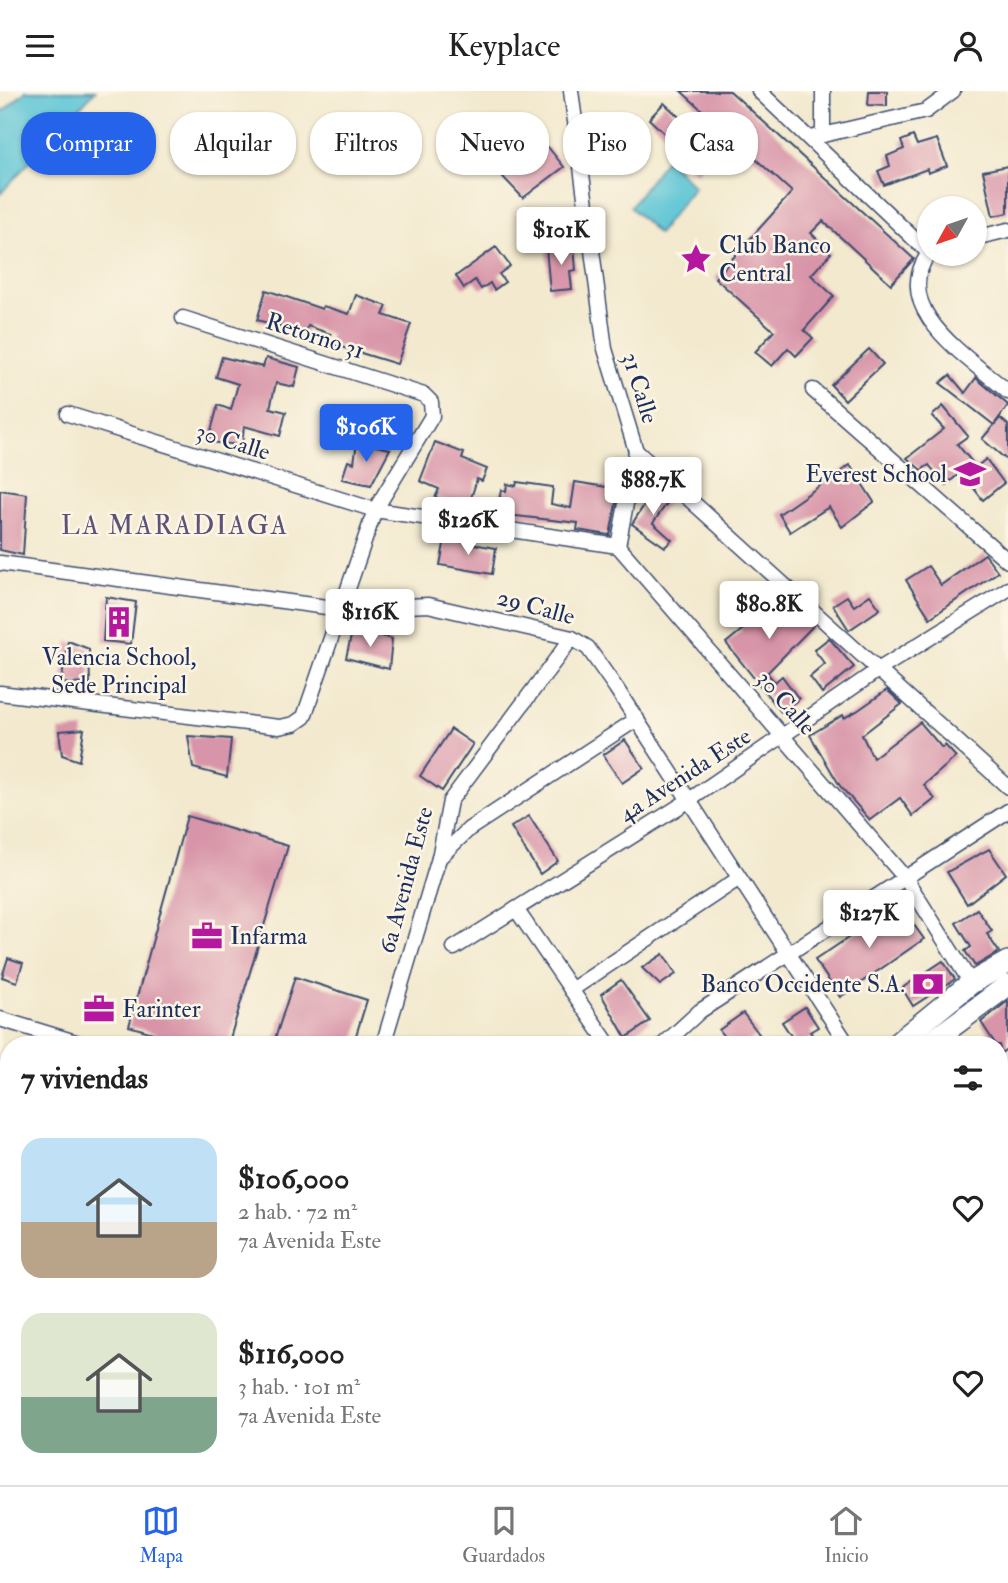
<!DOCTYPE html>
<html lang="es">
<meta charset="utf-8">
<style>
:root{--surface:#fff;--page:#f6f6f6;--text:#222;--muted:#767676;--line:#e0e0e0;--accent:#2563eb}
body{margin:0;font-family:"IM FELL Double Pica",serif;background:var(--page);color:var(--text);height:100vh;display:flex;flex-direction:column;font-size:26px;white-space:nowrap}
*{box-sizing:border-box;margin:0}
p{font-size:23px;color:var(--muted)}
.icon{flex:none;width:38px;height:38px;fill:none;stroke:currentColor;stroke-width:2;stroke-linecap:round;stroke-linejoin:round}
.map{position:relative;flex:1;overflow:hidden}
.details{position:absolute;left:0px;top:945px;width:1008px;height:450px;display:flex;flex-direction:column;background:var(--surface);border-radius:28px 28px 0 0;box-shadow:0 2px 5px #0004}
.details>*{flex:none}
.top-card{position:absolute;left:21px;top:21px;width:966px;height:63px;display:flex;gap:14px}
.needle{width:46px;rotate:230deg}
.buttons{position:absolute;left:917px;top:105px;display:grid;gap:14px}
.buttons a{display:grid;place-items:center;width:70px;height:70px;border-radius:50%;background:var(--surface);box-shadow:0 2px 5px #0004;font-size:35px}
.price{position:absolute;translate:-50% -60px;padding:0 16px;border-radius:7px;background:#fff;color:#222;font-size:23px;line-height:46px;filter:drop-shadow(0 2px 4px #0008)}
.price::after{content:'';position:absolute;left:50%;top:42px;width:21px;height:16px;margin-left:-10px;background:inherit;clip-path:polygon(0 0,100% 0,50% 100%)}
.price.on{background:var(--accent);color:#fff}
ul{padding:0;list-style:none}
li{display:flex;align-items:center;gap:21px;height:175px;padding:0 21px}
li span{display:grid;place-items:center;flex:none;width:196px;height:140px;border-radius:21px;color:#555}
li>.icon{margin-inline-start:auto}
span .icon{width:84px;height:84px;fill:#fffc;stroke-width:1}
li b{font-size:30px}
h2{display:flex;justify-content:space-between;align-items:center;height:84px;padding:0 21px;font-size:30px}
.chip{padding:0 24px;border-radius:28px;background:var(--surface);box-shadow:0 2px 5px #0004;font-size:24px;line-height:63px}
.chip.on{background:var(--accent);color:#fff}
header{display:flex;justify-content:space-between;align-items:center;height:91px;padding:0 21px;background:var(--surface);font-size:32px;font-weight:600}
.tab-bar{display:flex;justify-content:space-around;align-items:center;height:98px;border-top:2px solid var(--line);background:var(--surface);font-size:19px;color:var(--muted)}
.tab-bar a{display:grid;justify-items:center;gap:4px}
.tab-bar .on{color:var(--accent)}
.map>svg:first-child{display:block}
.water{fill:#5ac4d5;stroke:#3a7a9a;stroke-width:2}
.building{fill:#d895a9}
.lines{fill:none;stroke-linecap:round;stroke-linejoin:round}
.minor-casing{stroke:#3b4b6f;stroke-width:17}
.secondary-casing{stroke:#3b4b6f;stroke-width:22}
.primary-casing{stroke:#3b4b6f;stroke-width:24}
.minor{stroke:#fff;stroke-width:14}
.secondary{stroke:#fff;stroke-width:19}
.primary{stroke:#fff;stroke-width:21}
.labels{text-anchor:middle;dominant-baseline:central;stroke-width:5;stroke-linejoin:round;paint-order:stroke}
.poi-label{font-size:24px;fill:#1b2f5e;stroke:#fcf5e5;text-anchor:start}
.street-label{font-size:24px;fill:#1b2f5e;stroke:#fcf5e5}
.neighbourhood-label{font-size:26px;letter-spacing:2px;fill:#5d5378;stroke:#fcf5e5}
</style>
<header><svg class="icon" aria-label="menu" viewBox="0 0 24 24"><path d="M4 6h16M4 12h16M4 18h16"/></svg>Keyplace<svg class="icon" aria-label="person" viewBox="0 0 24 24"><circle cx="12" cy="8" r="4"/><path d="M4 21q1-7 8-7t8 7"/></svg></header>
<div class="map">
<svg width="1008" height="1394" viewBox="0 0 1008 1394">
<rect width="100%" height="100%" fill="#fcf5e5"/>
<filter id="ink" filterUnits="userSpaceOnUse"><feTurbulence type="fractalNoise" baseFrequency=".0143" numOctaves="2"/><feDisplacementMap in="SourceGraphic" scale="14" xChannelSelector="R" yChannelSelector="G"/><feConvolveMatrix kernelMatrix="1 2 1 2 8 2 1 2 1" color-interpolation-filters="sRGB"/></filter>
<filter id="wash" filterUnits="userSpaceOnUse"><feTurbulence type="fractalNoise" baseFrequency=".00686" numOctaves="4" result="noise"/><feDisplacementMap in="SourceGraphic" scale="28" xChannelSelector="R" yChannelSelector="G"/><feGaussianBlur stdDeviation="1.57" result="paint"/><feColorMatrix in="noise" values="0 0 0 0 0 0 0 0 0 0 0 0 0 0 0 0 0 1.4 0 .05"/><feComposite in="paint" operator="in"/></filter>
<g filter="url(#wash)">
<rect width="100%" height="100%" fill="#f2e9ce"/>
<g class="water">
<polygon points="26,0 95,0 0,103 0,23"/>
<polygon points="667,67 694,96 658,143 630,116"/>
</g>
<g id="blocks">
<g class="building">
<polygon points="681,0 730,0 914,168 891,193 823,130 811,142 831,162 811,184 834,205 804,239 813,247 796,265 788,257 772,275 755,261 774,240 715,187 792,101"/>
<polygon points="869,0 887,0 887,15 868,14"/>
<polygon points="664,12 715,59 697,82 678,67 683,60 649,28"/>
<polygon points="913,45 917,54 937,48 947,75 928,82 927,78 884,94 878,80 890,75 887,65 904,58 901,50"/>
<polygon points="548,56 564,76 523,107 503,86"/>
<polygon points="1008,75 1008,122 993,125 983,80"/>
<polygon points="574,155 576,179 570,180 572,198 550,200 546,157"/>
<polygon points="496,156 510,175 499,183 505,191 494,199 490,192 481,198 475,189 464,197 456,185"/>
<polygon points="266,199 322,218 323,215 349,223 356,204 387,215 383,224 411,233 397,273 328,252 331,243 308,235 305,242 257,229"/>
<polygon points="869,258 883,273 845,309 831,294"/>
<polygon points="222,266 263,276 266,267 299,276 294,296 276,292 270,317 286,321 280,345 244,335 242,354 208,351 218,314 231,319 238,293 216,286"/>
<polygon points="950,284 965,302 976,287 1008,314 994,334 940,292"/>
<polygon points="943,315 968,345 957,353 976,376 986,368 1004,392 983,409 961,381 946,394 929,374 921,379 907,367 944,338 932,325"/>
<polygon points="1000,327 1008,334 1008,370 982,348"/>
<polygon points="357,351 390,358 371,394 342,388 348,370 354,372"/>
<polygon points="435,351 464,362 462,368 487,378 482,390 477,388 466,423 443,413 445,408 435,407 439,398 420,390"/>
<polygon points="850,374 874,411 842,436 829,416 790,441 779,423"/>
<polygon points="517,391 553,396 551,413 571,417 575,391 619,398 610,444 577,439 578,432 497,423 501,399 506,400 507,393 516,395"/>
<polygon points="655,397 670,408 653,432 672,449 665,456 632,433"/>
<polygon points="0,399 27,403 23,464 0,459"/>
<polygon points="445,448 496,457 492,483 440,474"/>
<polygon points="985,463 998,481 930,527 906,489 928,475 941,494"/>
<polygon points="764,492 814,534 767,582 775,591 782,585 799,608 781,621 726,552 742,539 733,531"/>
<polygon points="870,504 880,518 849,539 833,514 847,505 854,515"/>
<polygon points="106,506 136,511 131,553 103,550"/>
<polygon points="353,537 392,548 389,578 346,567"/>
<polygon points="829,547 854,576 822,602 810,586 825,573 814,559"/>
<polygon points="68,550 89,558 90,593 61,592"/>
<polygon points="887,599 902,613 862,644 873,667 920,631 942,657 945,654 956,666 924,694 935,708 913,725 900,707 870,729 840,695 810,644 843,624 844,627 857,620"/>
<polygon points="84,638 79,670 62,664 59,640"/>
<polygon points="451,638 473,653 442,700 420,685"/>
<polygon points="188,645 231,648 227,686 193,677"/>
<polygon points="625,649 644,677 622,692 603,664"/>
<polygon points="187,725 288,755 228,954 194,954 129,935"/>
<polygon points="529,725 558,770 540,783 511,736"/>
<polygon points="989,758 1006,783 967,813 947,781"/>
<polygon points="899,813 924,848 840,906 815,869"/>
<polygon points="977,818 992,840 987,843 999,861 975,875 965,860 971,856 956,832"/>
<polygon points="663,863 676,883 660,894 642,877"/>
<polygon points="8,867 23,872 17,891 2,886"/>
<polygon points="943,870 955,888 913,915 902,897"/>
<polygon points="295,886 367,909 353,954 273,954"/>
<polygon points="621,889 650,930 626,947 601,903"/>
<polygon points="1008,910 1008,957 1001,962 999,954 996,954 981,931"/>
<polygon points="805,916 818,936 810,941 814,946 797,954 782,931"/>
<polygon points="743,922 759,943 744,954 730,954 719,939"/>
</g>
</g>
</g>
<g filter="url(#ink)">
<use href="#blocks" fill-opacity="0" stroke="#3b4b6f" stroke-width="2"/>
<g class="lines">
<defs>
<g id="minor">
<polyline points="571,0 605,258 636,360 1008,696"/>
<polyline points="759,0 929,162"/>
<polyline points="823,0 823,44"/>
<polyline points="810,47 926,20 953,0"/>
<polyline points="975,147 1008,139"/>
<path d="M929,162C888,219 970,267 1008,301"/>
<polyline points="813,299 1008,470"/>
<polyline points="68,323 375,419 618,455 906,788 971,892"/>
<polyline points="618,455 636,360"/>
<polyline points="0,472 341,518 428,514 572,547 588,557 616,597 848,954"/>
<polyline points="0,602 279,636 294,633 304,626 375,419 432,325 431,311 424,304 183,227"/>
<polyline points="439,767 469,738 637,628"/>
<polyline points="516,818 609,954"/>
<polyline points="454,857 688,710 878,579 1008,498"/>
<polyline points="571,899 738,788"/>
<polyline points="0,928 85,954"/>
<polyline points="383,954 439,767 450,710 572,547"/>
<polyline points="663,954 700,920 1008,720"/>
<polyline points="999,1069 1008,1062"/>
<polyline points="999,1233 1008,1225"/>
<polyline points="999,1353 1008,1348"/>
<polyline points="781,1386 785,1394"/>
<polyline points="683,1394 688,1386"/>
<polyline points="867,1394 870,1386"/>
</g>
<g id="secondary">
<polyline points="0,1119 9,1122"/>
<polyline points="357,1386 362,1394"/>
<polyline points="387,1386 390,1394"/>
<polyline points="420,1394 433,1386"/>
<polyline points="470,1394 480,1386"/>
</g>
<g id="primary">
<polyline points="895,954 971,892 1008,871"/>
<polyline points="927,954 1008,894"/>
<polyline points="448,1394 460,1386"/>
</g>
</defs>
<use href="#minor" class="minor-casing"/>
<use href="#secondary" class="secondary-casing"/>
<use href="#primary" class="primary-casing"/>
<use href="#minor" class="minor"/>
<use href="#secondary" class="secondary"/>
<use href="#primary" class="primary"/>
</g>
</g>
<defs>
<symbol id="sight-bare" viewBox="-9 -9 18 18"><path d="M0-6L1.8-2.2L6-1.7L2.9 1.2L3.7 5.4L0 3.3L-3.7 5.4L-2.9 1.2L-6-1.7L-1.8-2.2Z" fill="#b5179e" stroke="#fcf5e5" stroke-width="2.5" paint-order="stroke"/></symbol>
<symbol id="school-bare" viewBox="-9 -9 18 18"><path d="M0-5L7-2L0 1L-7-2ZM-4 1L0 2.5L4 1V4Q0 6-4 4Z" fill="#b5179e" stroke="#fcf5e5" stroke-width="2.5" paint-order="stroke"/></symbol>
<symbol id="building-bare" viewBox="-9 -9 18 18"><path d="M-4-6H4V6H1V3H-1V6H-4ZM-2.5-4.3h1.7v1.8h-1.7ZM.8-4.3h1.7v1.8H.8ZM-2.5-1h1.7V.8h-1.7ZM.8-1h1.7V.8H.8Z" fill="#b5179e" stroke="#fcf5e5" stroke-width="2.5" paint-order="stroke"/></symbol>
<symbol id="office-bare" viewBox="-9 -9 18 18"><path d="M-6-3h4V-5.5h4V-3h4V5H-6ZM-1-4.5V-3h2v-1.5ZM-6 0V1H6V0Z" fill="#b5179e" stroke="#fcf5e5" stroke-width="2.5" paint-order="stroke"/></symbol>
<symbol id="bank-bare" viewBox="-9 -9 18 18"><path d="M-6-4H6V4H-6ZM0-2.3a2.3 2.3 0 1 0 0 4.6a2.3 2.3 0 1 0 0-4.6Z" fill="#b5179e" stroke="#fcf5e5" stroke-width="2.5" paint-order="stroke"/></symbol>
</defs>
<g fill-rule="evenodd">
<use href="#sight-bare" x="674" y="146" width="44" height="44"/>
<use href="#school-bare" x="948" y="361" width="44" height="44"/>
<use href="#building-bare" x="97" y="509" width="44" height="44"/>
<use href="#office-bare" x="185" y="823" width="44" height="44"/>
<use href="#bank-bare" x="906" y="871" width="44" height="44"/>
<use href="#office-bare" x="77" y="896" width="44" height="44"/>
</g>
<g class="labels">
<g class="poi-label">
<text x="719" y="154">Club Banco<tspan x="719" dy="28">Central</tspan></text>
<text x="947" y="383" text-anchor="end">Everest School</text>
<text x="119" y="566" text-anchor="middle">Valencia School,<tspan x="119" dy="28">Sede Principal</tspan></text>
<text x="230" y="845">Infarma</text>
<text x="905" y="893" text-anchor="end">Banco Occidente S.A.</text>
<text x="122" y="918">Farinter</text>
</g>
<g class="street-label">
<text transform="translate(315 245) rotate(18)">Retorno 31</text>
<text transform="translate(640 297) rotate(73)">31 Calle</text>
<text transform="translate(233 351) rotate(17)">30 Calle</text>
<text transform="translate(536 516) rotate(15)">29 Calle</text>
<text transform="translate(786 612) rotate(49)">30 Calle</text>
<text transform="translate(685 684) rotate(-33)">4a Avenida Este</text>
<text transform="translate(406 789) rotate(-75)">6a Avenida Este</text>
</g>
<g class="neighbourhood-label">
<text x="175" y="435">LA MARADIAGA</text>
</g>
</g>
</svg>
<div class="buttons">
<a><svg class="needle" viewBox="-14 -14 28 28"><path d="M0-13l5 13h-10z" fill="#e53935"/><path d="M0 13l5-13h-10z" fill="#767676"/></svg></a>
</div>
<b class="price" style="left:561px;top:176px">$101K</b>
<b class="price on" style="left:366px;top:373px">$106K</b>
<b class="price" style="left:653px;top:426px">$88.7K</b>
<b class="price" style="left:468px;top:466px">$126K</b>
<b class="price" style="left:769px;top:550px">$80.8K</b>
<b class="price" style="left:370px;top:558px">$116K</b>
<b class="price" style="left:869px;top:859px">$127K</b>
<div class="top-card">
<a class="chip on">Comprar</a>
<a class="chip">Alquilar</a>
<a class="chip">Filtros</a>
<a class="chip">Nuevo</a>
<a class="chip">Piso</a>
<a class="chip">Casa</a>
</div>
<section class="details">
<h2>7 viviendas<svg class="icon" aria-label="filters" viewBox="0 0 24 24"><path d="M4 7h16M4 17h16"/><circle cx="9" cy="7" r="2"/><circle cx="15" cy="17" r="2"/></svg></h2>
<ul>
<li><span style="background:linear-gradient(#bfe0f5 60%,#b9a48a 0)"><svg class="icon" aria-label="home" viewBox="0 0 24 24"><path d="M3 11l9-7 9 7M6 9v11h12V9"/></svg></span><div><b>$106,000</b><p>2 hab. · 72 m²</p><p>7a Avenida Este</p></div><svg class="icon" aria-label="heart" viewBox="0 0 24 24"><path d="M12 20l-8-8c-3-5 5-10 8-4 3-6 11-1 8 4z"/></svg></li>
<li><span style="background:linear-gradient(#dfe7d0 60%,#7fa58c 0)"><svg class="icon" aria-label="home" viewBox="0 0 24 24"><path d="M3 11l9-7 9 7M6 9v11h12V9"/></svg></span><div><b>$116,000</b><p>3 hab. · 101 m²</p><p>7a Avenida Este</p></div><svg class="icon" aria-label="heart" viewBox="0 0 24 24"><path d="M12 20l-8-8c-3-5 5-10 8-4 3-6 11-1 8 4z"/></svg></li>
</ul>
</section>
</div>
<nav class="tab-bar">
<a class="on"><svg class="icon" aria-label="map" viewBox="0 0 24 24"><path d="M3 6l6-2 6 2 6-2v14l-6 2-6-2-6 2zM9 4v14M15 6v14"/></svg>Mapa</a>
<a><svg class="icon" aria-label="saved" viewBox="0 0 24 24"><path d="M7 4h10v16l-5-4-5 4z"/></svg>Guardados</a>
<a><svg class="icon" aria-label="home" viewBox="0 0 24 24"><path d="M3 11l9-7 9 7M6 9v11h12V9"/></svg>Inicio</a>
</nav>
